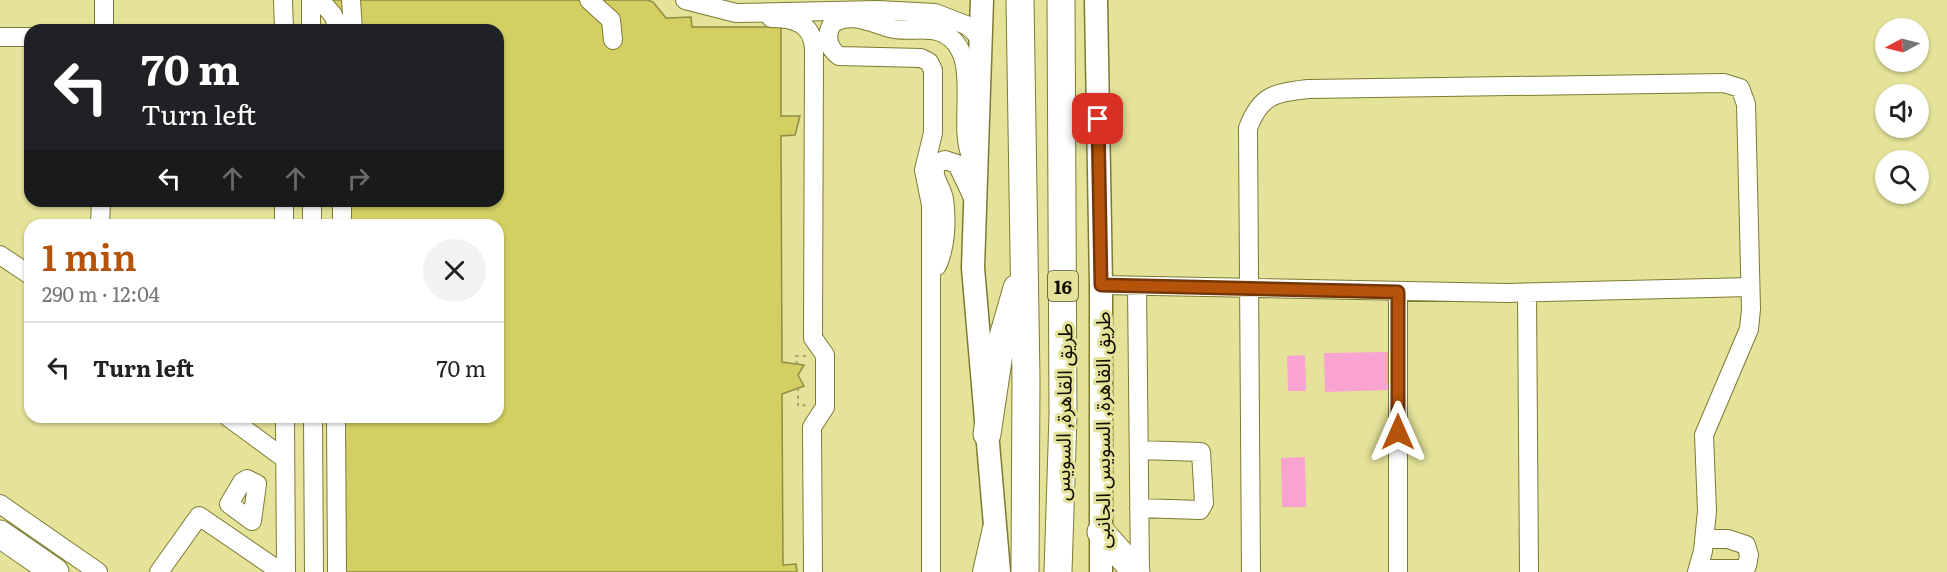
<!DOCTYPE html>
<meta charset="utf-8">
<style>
:root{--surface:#fff;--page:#f2f2f2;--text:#222;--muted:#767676;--line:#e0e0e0;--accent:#b45309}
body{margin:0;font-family:Literata,"Noto Sans Arabic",serif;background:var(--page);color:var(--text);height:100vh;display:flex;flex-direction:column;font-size:22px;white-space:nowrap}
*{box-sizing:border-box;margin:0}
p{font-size:20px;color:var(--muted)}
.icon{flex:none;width:33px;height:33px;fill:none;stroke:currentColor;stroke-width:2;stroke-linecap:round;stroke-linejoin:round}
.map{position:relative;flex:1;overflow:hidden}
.sheet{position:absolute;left:24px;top:219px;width:480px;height:204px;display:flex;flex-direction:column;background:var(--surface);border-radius:18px;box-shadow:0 2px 4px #0004}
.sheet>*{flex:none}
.top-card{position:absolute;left:24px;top:24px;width:480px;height:183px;border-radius:18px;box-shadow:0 2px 4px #0004;background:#202124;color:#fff;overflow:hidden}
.needle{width:39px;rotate:263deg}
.buttons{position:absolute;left:1875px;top:18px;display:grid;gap:12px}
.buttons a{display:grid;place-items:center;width:54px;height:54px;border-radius:50%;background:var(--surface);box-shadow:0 2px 4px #0004;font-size:30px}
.pin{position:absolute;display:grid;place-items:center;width:51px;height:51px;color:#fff;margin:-26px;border-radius:12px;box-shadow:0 3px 9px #0006}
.me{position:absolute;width:66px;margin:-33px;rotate:0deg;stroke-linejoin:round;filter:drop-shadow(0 0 4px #0008)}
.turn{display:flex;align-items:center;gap:21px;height:126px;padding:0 18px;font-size:27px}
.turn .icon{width:78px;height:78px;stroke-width:2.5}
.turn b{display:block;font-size:42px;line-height:51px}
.lanes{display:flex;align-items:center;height:57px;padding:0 18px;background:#0003;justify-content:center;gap:30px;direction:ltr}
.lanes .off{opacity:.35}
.round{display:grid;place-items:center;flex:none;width:63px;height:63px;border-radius:32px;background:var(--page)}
.headline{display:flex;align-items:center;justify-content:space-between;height:102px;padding:0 18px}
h1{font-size:36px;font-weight:600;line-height:45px;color:var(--accent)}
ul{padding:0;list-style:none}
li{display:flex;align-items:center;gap:18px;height:90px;padding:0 18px;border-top:2px solid var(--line)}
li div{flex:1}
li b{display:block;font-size:22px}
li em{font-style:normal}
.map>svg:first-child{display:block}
</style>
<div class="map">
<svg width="1947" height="572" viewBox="0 0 1947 572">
<rect width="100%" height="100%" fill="#e4e399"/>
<!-- green -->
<path fill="#f9a4d0" d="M1388 352 1389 390 1325 392 1324 353Z
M1305 355 1306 391H1288L1287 356Z
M1305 457 1306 507H1282L1281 458Z"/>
<!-- building -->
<path fill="#d3cf63" stroke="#8f8d45" stroke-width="1.5" d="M333 0H647L653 2 666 18 691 17 692 27H781V116H800L795 135 781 136 782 362 804 365 798 375 804 386 782 394 783 565 796 564 797 572H332V417H498V225H335V201H498V30H343Z"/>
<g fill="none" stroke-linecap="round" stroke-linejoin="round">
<!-- minor casing -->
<g stroke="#7d7b33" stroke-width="20">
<path id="minor" d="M104 0V30
M283 0 284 30
M311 0V30
M320 0 333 15 339 30
M351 0 353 30
M589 0 611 20 613 40
M685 0 736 13 877 10 935 13 966 25 982 39
M771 18C794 18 812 23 814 48L813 338 825 355V407L812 427 813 572
M0 37H30
M284 201V225
M312 201V225
M100 225 101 201
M342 225V201
M0 255 30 275
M937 266C946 247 947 220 944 199 942 187 930 176 937 163L945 160 957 164 974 200
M1101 285 1507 293 1750 287
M1137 286 1140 572
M1527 293 1529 572
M228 417 285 459
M285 417 286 572
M313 417 314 572
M336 417 337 572
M1139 450 1201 452 1204 503 1200 510 1139 508
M247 479 257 484 252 521 229 504 242 482Z
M0 504 98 572
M1698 569H1742L1747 566 1749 555 1746 545 1728 539H1705
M159 572 199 516 281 572
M931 572V205L924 170 933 133V70L929 62 921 58 839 56C828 48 825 36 832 24 850 11 871 23 890 28 906 33 924 26 940 32 985 49 956 121 971 156
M982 572 992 528
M1251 572 1248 128C1261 94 1275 93 1308 89L1724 83 1740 88 1746 104 1751 309 1749 329 1704 435 1707 511 1703 551 1697 572
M1398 572V292"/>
</g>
<!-- major casing -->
<g stroke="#7d7b33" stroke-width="25">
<path id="major" d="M982 0 973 268 999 572
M1096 0 1101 285V572"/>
</g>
<!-- highway casing -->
<g stroke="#7d7b33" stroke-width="29">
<path id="highway" d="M1020 0 1026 379 1025 572
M987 434 1000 347 1017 288
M1101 532 1136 572
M0 534 55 572
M1058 572 1063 416 1061 0"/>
</g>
<!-- path -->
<path stroke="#a3a16a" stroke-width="2" stroke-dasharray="3 4.5" stroke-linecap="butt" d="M797 364 796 356H807
M798 388V406L807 405"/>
<!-- minor -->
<use href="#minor" stroke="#fff" stroke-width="18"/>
<!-- major -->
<use href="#major" stroke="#fff" stroke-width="22"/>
<!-- highway -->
<use href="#highway" stroke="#fff" stroke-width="27"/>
</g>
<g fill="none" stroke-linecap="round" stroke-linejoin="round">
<!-- route casing -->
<g stroke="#753606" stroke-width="15">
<path id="route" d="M1098 119 1101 285 1398 292V432"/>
</g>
<!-- route -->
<use href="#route" stroke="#b45309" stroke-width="10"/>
</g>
<g text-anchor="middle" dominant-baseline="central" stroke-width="6" stroke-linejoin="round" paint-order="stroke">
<!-- shield labels -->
<rect fill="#e4e399" stroke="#4f4d2e" stroke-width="1.5" x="1048" y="271" width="30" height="30" rx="4.5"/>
<g font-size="18" font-weight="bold" fill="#0f0d00">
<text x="1063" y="286">16</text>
</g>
<!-- street labels -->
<g font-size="20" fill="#0f0d00" stroke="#e4e399">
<text transform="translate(1062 412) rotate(-89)">طريق القاهرة, السويس</text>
<text transform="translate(1101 430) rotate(-90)">طريق القاهرة, السويس الجانبى</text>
</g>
</g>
</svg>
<div class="buttons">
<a><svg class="needle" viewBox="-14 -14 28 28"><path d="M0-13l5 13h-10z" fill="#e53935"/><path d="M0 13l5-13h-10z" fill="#767676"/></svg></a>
<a><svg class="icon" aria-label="sound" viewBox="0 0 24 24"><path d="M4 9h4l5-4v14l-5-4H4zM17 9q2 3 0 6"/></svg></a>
<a><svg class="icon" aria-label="search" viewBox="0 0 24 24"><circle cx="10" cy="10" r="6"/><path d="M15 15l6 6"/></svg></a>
</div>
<div class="pin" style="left:1098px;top:119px;background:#d93025"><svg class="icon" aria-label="arrive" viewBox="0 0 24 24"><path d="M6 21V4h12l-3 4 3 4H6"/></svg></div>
<svg class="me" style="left:1398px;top:432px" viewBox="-20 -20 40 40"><path d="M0-17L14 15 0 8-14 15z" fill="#b45309" stroke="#fff" stroke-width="4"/></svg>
<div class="top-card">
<div class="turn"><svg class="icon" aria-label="left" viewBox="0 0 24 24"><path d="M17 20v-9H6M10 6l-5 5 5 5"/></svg><div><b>70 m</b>Turn left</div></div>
<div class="lanes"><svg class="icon" aria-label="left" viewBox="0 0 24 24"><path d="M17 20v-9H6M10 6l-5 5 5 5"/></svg><svg class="icon off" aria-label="ahead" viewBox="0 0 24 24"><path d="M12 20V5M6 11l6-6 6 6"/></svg><svg class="icon off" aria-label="ahead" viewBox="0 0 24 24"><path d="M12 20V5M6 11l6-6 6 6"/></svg><svg class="icon off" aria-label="right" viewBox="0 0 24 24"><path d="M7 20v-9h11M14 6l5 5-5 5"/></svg></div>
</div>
<section class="sheet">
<div class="headline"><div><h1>1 min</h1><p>290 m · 12:04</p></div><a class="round"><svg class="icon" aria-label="close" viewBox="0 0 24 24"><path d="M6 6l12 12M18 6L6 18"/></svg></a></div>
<ul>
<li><svg class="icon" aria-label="left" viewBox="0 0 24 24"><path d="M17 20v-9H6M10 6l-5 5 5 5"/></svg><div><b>Turn left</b></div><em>70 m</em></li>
</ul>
</section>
</div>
